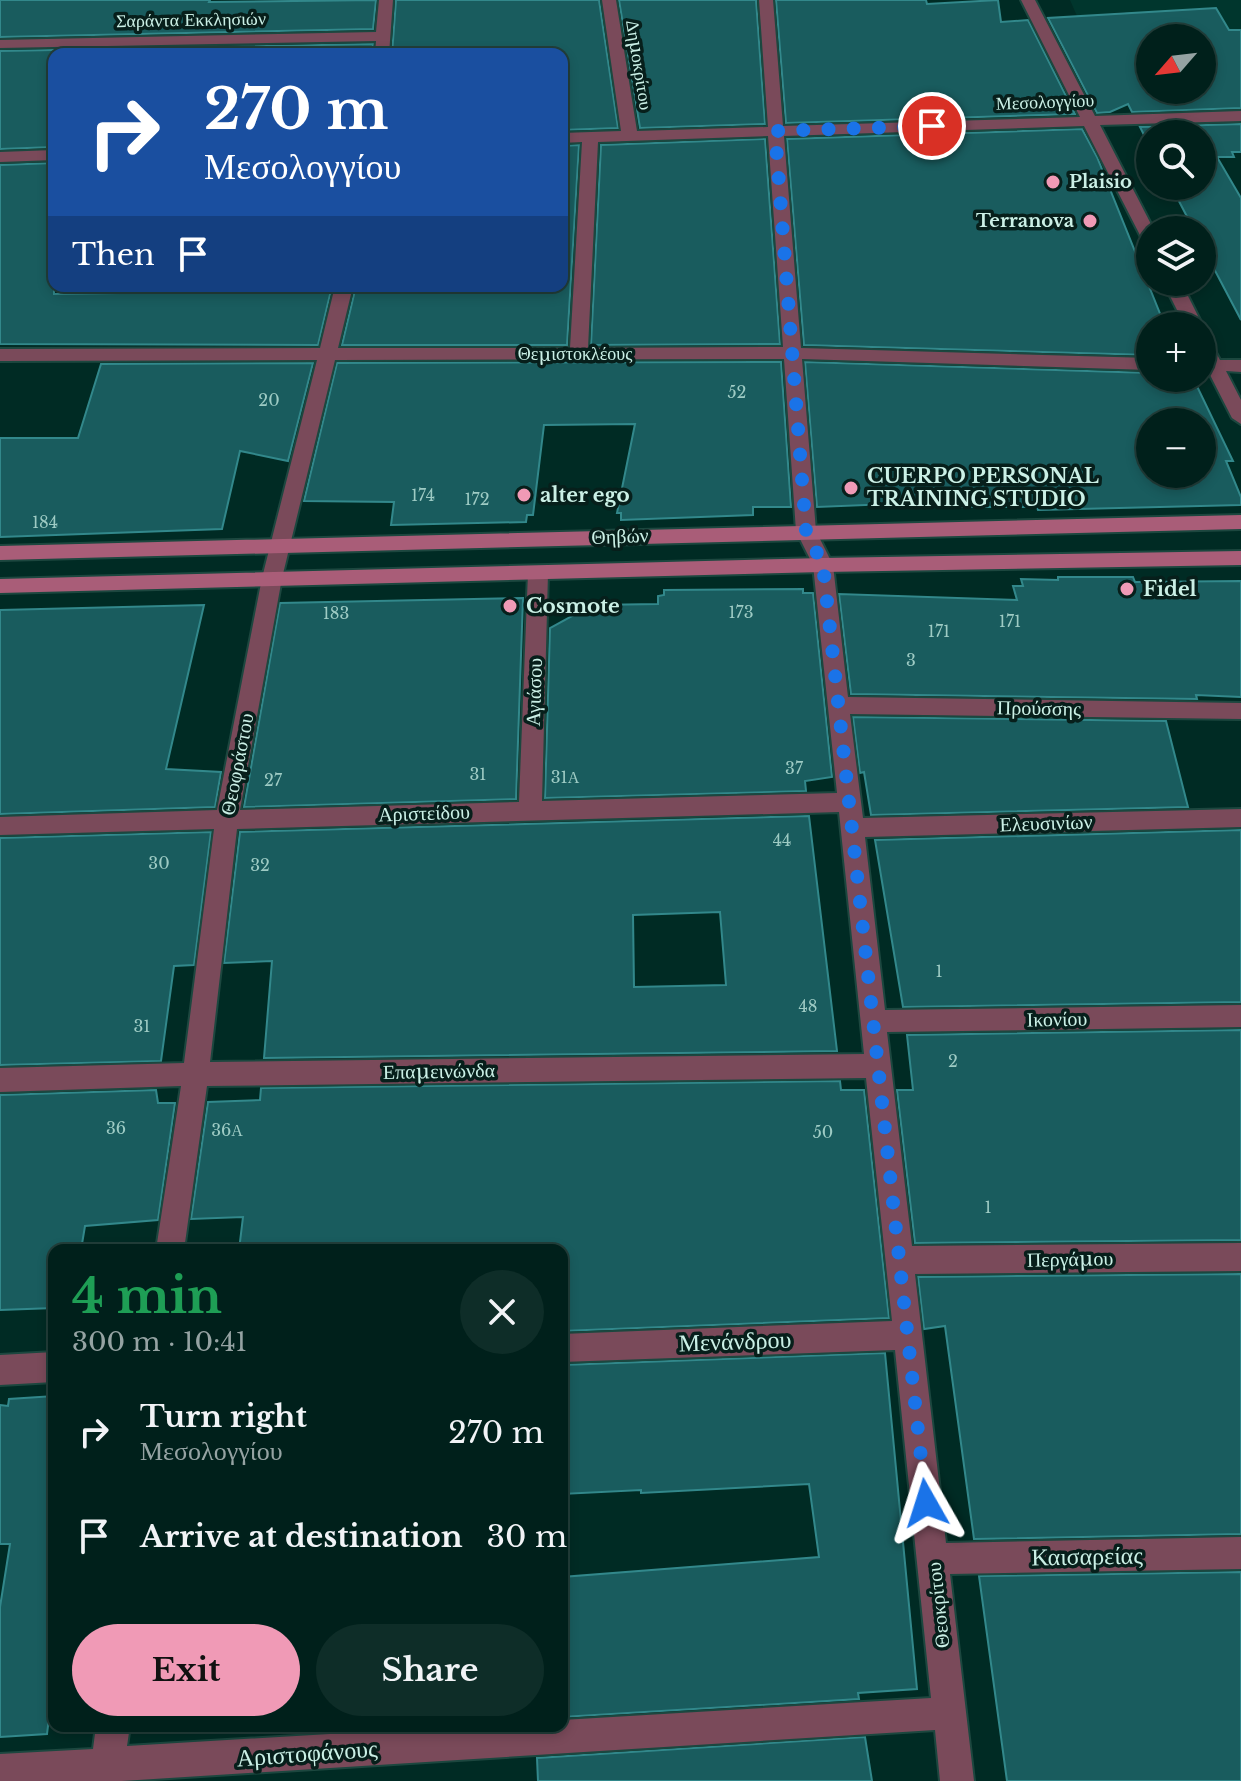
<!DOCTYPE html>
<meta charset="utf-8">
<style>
:root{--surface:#00201b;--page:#0e2d28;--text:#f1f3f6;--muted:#95a3a3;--line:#223e3a;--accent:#f09ab6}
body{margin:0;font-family:"Libre Baskerville",serif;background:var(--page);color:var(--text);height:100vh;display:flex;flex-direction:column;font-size:30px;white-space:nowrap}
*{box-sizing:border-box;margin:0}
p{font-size:26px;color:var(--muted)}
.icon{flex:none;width:44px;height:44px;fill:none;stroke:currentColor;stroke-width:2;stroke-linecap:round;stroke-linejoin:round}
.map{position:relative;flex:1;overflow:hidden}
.details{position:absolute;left:48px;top:1244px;width:520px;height:488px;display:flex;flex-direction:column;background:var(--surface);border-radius:16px;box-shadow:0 4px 12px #0003,0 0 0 2px var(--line)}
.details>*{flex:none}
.guide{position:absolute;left:48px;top:48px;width:520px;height:244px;border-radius:16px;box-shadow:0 4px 12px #0003,0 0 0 2px var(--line);background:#1a4fa0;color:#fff;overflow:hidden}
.needle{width:52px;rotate:242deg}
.tools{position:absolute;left:1136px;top:24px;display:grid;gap:16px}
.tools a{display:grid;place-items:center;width:80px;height:80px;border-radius:50%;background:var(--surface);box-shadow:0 4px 12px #0003,0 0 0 2px var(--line);font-size:40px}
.pin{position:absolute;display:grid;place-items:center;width:68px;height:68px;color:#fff;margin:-34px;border:4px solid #fff;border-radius:50%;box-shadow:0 2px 8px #0007}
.me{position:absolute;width:88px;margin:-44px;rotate:354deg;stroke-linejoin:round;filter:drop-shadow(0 0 6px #0008)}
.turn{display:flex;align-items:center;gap:28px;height:168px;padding:0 24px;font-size:36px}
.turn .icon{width:104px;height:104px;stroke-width:2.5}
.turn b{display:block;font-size:56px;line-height:68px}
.then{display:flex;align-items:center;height:76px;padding:0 24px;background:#0003;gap:16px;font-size:30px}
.round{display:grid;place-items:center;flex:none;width:84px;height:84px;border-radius:42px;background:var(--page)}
.headline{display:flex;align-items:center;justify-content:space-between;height:136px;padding:0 24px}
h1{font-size:48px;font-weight:800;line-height:60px;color:#1e9e55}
.cta{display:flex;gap:16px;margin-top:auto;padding:16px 24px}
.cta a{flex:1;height:92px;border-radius:48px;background:var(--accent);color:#111;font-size:32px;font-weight:800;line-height:92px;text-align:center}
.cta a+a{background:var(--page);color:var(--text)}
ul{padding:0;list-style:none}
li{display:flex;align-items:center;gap:24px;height:104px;padding:0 24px}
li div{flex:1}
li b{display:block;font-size:30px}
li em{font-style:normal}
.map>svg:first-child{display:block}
</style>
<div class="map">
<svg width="1241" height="1781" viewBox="0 0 1241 1781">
<rect width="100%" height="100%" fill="#002b24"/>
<!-- built -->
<path fill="#00362d" d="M1070 0H1241V101L1201 33 1148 35 1125 12 1077 16Z"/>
<!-- building -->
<path fill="#195c5e" stroke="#32888b" stroke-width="2" fill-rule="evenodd" d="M0 0H210L209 2 376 0 373 29 0 37Z
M396 0H599L618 128 562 130V54H392Z
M619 0H756L765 124 640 128Z
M776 0H926L927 4 998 0 1001 22 1028 20 1075 114 786 123Z
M1216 8 1229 30H1241V108L1132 112 1128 104 1110 112 1097 113 1048 18ZM1150 38H1202V90H1150Z
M373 44 372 54H54V147L0 149V51Z
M1241 124V152H1232L1234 157H1217L1241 198V320L1202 246V230H1194L1171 186H1202V134H1150V147L1140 127Z
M1082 129 1097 157 1165 326H1150V355L804 345 787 139Z
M765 139 780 344 591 345 601 145Z
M579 145 567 345H342L356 286H562V146Z
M54 163V294L255 291 257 286H332L318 345 0 344V165Z
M781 362 791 507H753V515L621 520V513H617L635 424 544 425 533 515H527L526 522 391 525 394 502 304 501 337 363Z
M805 362 1150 373V378L1194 380 1233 461H1226L1241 497V505L1038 510 1037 507H940L939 502 817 507ZM1150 422H1202V474H1150Z
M313 363 288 461 240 451 222 529 0 537V438H78L101 364Z
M1058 577H1133L1135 582 1241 581V697L1196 695 1197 699 851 694 839 594 1017 600 1013 586H1023L1021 579 1058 580Z
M803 589V593H813L832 777 805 781 806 791 545 798 550 628 592 605 658 604V596L664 595V590Z
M523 598 516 799 244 807 280 603Z
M204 605 166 769 221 772 215 807 0 814V610Z
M853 717 1166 721 1188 807 871 815 864 772 860 773Z
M809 816 837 1051 264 1058 272 961 224 963 240 832ZM720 912 726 985 634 987 633 915Z
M1241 830V1002L903 1007 875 840Z
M211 832 194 965 174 966 161 1061 0 1065V838Z
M1241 1030V1240L915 1243 897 1090H913L907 1035Z
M840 1081 841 1090H864L889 1318 562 1331V1250H239L243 1217 191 1219 208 1102 260 1100 261 1088Z
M156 1090 158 1103H175L158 1220 85 1226 81 1250H54V1308L0 1310V1095Z
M1241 1274V1534L974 1539 945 1326 924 1329 918 1277Z
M885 1353 917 1689 858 1693 859 1699 562 1717V1577L819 1557 809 1484 641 1493V1490L562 1494V1365Z
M54 1396V1718H49L47 1734 0 1737V1607L10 1544H0V1405L8 1406 9 1399Z
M1241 1572V1781H1007L979 1576Z
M865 1737 872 1781H538L537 1758Z"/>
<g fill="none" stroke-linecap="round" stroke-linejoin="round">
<!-- street casing -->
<g stroke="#1c473f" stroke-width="4">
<path id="street" d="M379 0H393L389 54H375L376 41 0 48V40L376 32Z
M602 0H616L637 131 768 127 759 0H773L783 126 1080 117 1021 0H1035L1095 116 1241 111V121L1100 125 1154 230H1150V244L1142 239 1084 126 784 136 801 348 1150 358V370L802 359 816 531 833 565 848 697 1241 703V719L850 714 863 818 1241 809V827L865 837 885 1010 1241 1005V1027L887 1032 912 1246 1241 1243V1271L915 1274 946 1543 1241 1537V1569L950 1574 974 1781H940L935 1730 122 1781H0V1754L93 1749 96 1726H130L127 1746 464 1726H562V1720L931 1698 895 1350 562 1362V1334L892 1321 866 1078 207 1086 184 1250H156L181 1086 0 1092V1068L184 1063 214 829 0 835V817L217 810 262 578 317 360 0 361V349L320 348 335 286H353L338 348H570L582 142 562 143V133L621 131ZM768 136 783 347 588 348 598 142ZM784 359 796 531 813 565 837 793 542 801 548 573 545 568H531L528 573 519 802 240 810 282 578 335 360ZM839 812 864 1054 210 1062 237 829Z
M54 150V160L0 162V152Z
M1163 282H1181L1203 326 1202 327 1185 326Z
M1202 336 1208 338 1220 360H1241V372L1226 371 1241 400V424L1232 418 1208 371H1202Z
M54 1352V1382L0 1385V1355Z"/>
</g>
<!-- secondary casing -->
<g stroke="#1c473f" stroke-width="4">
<path id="secondary" d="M1241 515V529L0 560V546Z
M1241 551V565L823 572 0 593V579L823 558Z"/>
</g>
<!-- street -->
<use href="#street" fill="#7a4a5a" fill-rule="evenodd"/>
<!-- secondary -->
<use href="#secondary" fill="#a95d78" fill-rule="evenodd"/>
</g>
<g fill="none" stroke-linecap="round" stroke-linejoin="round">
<!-- route -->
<path stroke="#1a73e8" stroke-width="14" stroke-dasharray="0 25.2" d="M926 1503 823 565 806 531 775 131 932 126"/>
</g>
<!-- markers -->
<g fill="#f09ab6" stroke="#071f1b" stroke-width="3">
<circle cx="1053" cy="182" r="8"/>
<circle cx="1090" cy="221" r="8"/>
<circle cx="851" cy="488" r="8"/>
<circle cx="524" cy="495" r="8"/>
<circle cx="1127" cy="589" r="8"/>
<circle cx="510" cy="606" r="8"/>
</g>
<g text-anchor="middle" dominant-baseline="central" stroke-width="7" stroke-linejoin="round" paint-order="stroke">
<!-- number labels -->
<g font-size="16" fill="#9ecbc4">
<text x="737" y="392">52</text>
<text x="269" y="400">20</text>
<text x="423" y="495">174</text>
<text x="477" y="499">172</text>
<text x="45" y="522">184</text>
<text x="741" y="612">173</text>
<text x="336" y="613">183</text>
<text x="1010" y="621">171</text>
<text x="939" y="631">171</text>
<text x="911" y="660">3</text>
<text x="794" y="768">37</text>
<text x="478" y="774">31</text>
<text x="565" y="777">31Α</text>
<text x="273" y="780">27</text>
<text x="782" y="840">44</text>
<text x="159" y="863">30</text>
<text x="260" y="865">32</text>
<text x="939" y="971">1</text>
<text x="808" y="1006">48</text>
<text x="142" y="1026">31</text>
<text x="953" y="1061">2</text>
<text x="116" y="1128">36</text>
<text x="227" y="1130">36Α</text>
<text x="823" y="1132">50</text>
<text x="988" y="1207">1</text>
</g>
<!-- far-street labels -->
<g font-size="18" fill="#cbf0e6" stroke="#071f1b">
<text transform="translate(191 20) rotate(-1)">Σαράντα Εκκλησιών</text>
<text transform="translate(639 65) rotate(81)">Δημοκρίτου</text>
<text transform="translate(1045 102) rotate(-2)">Μεσολογγίου</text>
<text x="575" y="354">Θεμιστοκλέους</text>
</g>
<!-- far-poi labels -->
<g font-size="18" font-weight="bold" fill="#cbf0e6" stroke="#071f1b" text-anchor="start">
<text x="1069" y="182">Plaisio</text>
<text x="1074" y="221" text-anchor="end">Terranova</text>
</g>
<!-- poi labels -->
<g font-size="20" font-weight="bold" fill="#cbf0e6" stroke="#071f1b" text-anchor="start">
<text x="867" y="476">CUERPO PERSONAL<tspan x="867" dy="23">TRAINING STUDIO</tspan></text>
<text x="540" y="495">alter ego</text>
<text x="1143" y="589">Fidel</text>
<text x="526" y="606">Cosmote</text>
</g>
<!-- street labels -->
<g font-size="20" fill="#cbf0e6" stroke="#071f1b">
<text transform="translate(620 536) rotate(-2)">Θηβών</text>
<text transform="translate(534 692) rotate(-88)">Αγιάσου</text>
<text transform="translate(1039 708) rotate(1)">Προύσσης</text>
<text transform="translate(237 764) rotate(-79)">Θεοφράστου</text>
<text transform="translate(424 813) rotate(-2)">Αριστείδου</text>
<text transform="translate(1046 823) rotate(-2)">Ελευσινίων</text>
<text transform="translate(1057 1019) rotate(-1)">Ικονίου</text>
<text transform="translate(439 1071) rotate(-1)">Επαμεινώνδα</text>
<text transform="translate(1070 1259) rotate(-1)">Περγάμου</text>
<text transform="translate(938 1605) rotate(-96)">Θεοκρίτου</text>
</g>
<!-- near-street labels -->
<g font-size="24" fill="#cbf0e6" stroke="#071f1b">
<text transform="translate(735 1341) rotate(-2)">Μενάνδρου</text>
<text transform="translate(1087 1556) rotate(-1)">Καισαρείας</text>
<text transform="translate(307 1753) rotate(-4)">Αριστοφάνους</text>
</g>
</g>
</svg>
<div class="tools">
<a><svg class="needle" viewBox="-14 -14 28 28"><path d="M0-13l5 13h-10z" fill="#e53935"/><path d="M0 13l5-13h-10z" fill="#95a3a3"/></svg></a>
<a><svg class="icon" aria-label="search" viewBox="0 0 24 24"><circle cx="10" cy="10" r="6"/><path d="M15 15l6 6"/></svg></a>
<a><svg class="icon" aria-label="layers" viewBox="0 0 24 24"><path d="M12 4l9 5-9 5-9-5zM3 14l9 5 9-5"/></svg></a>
<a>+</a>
<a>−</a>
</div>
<div class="pin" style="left:932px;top:126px;background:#d93025"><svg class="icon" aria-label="arrive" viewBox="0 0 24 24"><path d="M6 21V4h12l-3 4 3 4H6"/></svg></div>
<svg class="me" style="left:926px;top:1503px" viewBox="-20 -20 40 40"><path d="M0-17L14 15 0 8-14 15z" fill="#1a73e8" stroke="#fff" stroke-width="4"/></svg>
<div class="guide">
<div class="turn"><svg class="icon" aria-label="right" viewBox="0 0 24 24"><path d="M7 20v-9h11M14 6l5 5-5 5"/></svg><div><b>270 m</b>Μεσολογγίου</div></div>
<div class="then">Then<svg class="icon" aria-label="arrive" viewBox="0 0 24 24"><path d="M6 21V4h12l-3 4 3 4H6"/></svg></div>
</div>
<section class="details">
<div class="headline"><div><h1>4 min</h1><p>300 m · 10:41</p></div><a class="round"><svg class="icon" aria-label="close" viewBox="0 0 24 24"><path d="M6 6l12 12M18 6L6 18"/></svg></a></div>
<ul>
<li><svg class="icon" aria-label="right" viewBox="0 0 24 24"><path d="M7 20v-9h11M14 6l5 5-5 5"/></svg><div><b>Turn right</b><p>Μεσολογγίου</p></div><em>270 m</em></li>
<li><svg class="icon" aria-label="arrive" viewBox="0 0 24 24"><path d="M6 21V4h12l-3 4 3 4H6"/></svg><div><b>Arrive at destination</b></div><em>30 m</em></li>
</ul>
<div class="cta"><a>Exit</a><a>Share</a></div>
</section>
</div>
